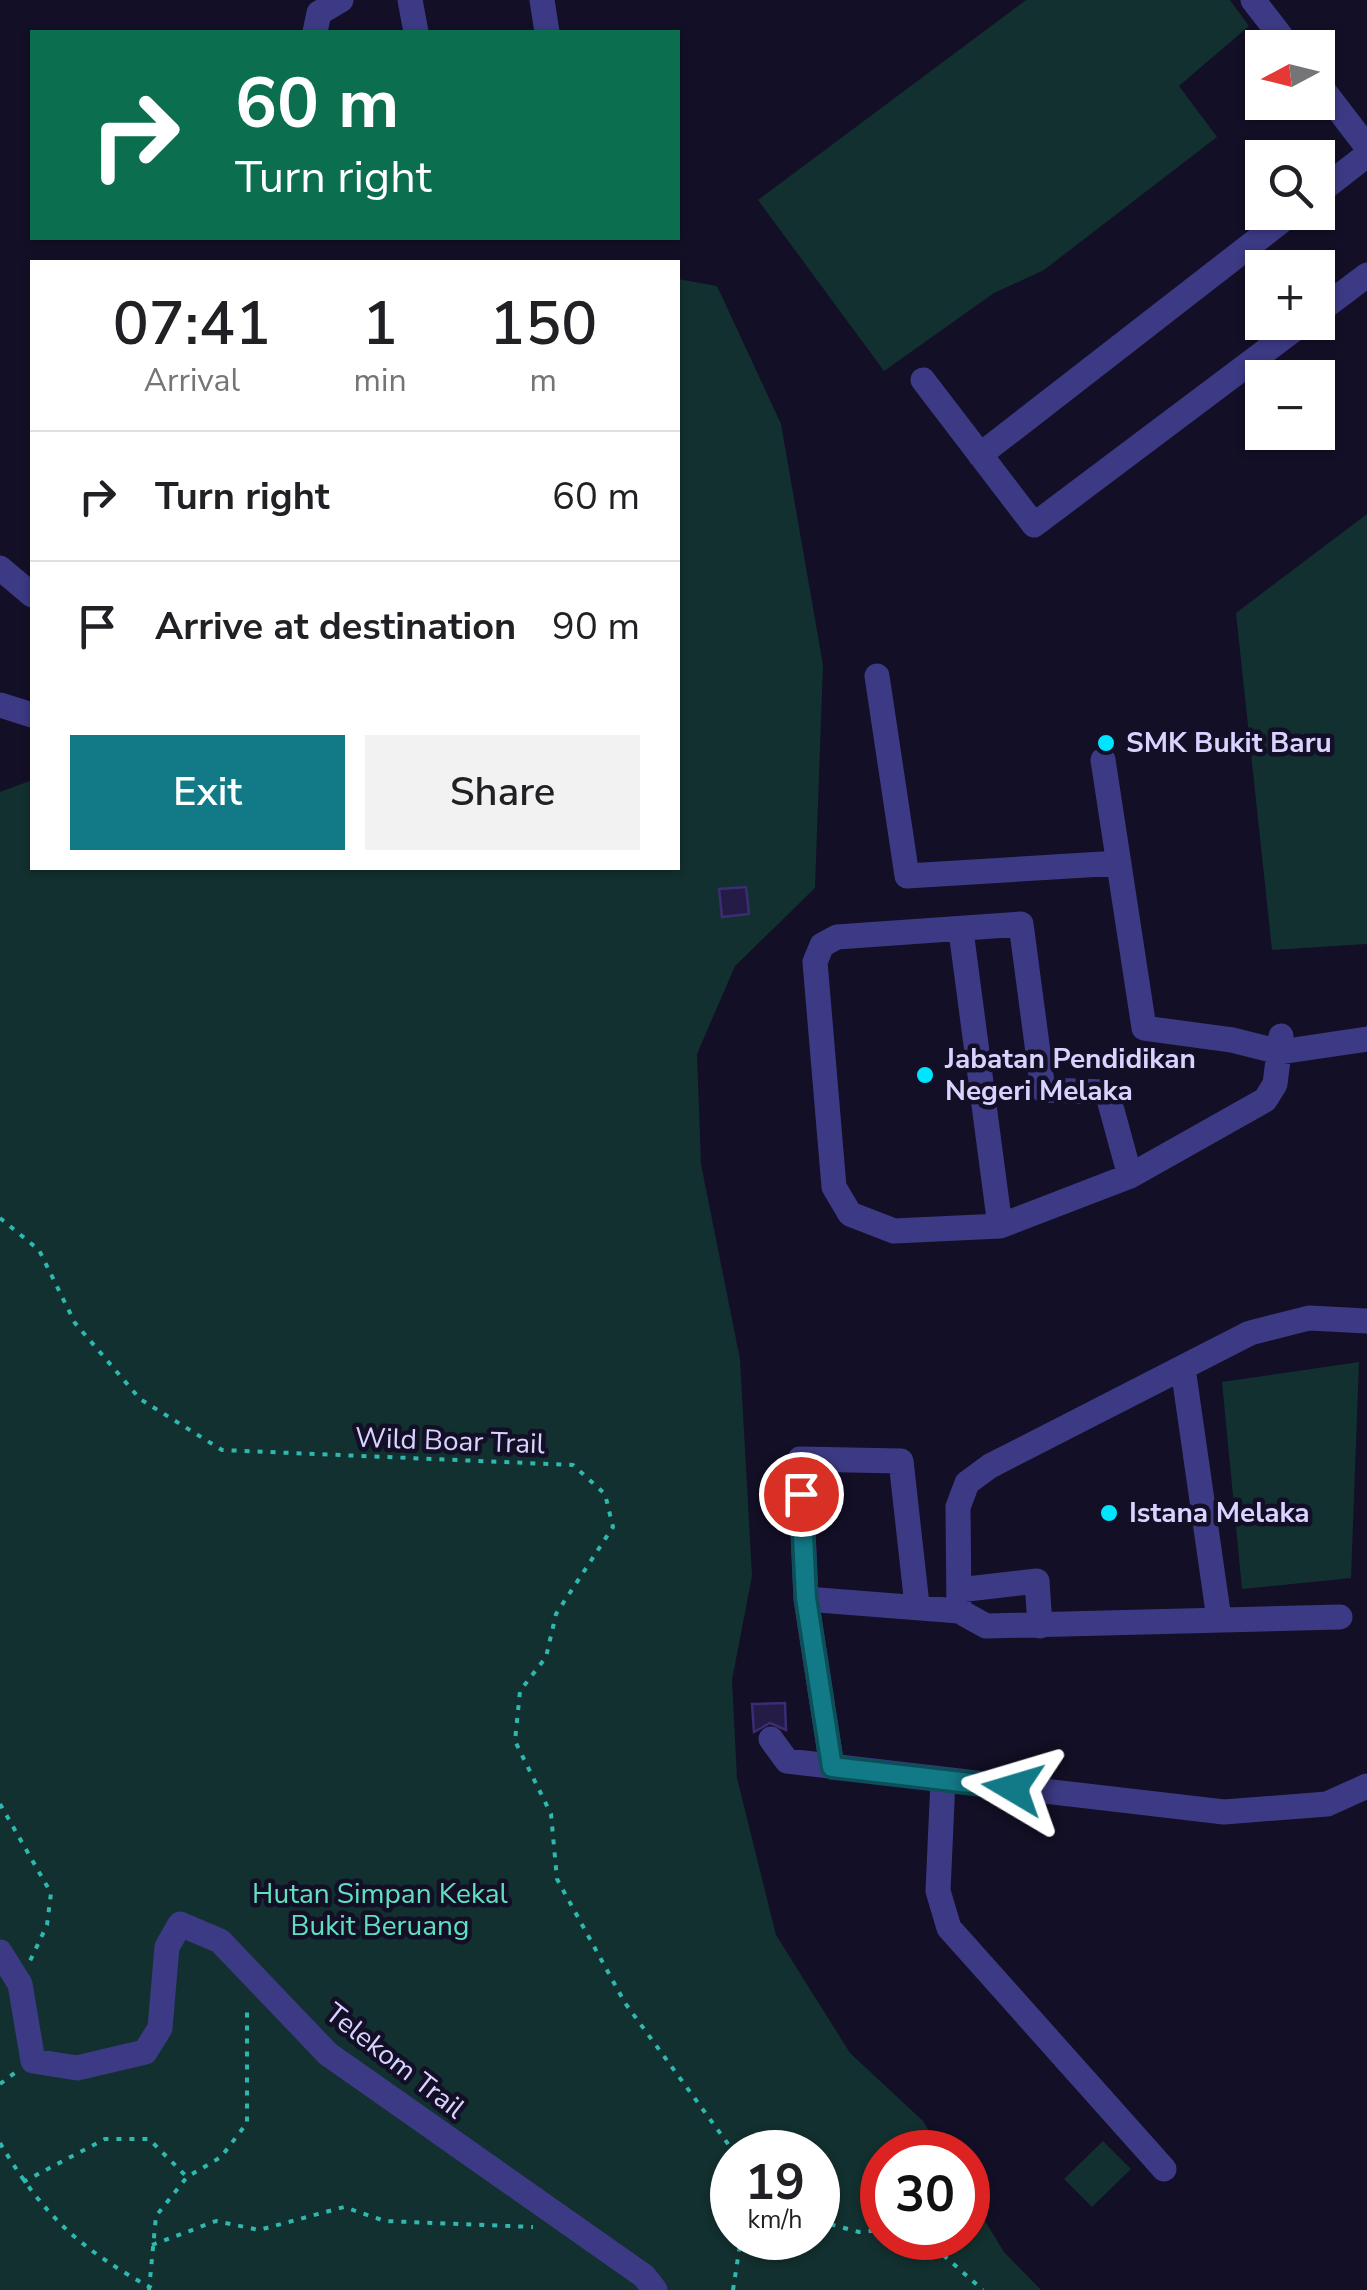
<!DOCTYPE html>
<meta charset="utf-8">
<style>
:root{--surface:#fff;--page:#f2f2f2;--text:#202124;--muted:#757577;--line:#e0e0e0;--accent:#127987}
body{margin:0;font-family:"Nunito Sans",sans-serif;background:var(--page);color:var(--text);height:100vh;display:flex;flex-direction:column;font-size:38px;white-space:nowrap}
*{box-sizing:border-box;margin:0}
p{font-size:32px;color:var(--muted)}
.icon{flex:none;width:55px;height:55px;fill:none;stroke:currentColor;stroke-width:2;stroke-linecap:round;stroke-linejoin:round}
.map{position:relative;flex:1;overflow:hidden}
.sheet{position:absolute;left:30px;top:260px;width:650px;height:610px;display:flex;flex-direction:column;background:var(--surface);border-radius:0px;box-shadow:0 2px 8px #0004}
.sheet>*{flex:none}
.top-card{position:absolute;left:30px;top:30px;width:650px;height:210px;border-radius:0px;box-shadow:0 2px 8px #0004;background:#0b6e4f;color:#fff;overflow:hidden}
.needle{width:65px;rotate:263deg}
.controls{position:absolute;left:1245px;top:30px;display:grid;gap:20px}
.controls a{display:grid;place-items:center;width:90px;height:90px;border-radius:0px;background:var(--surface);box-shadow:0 2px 8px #0004;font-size:50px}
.speed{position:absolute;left:710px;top:2130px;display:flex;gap:20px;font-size:50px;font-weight:700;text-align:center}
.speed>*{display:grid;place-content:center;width:130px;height:130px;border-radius:50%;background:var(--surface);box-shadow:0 2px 8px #0004;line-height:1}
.speed small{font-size:25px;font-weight:400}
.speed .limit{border:15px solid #d22;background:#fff;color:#111}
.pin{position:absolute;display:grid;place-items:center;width:85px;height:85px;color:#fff;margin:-42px;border:5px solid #fff;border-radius:50%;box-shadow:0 2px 10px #0007}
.me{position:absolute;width:110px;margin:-55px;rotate:277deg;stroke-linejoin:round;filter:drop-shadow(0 0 8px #0008)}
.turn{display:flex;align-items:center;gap:35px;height:210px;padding:0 40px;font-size:45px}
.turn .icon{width:130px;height:130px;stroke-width:2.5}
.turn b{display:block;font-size:70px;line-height:85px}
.eta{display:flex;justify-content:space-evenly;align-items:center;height:170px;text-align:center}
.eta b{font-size:60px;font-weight:600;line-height:70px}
.cta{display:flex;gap:20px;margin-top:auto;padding:20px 40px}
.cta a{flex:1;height:115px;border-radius:0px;background:var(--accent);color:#fff;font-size:40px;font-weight:600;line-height:115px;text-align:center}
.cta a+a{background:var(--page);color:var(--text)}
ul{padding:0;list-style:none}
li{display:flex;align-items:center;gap:30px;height:130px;padding:0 40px;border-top:2px solid var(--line)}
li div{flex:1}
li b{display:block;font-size:38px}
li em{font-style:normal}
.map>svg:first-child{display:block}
</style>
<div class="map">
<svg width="1367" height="2290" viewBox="0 0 1367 2290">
<rect width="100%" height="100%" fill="#130f26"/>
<!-- green -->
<path fill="#12302f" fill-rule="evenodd" d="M1026 0H1230L1249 26 1179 86 1217 137 1044 270 994 293 884 371 758 200Z
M678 279 717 286 781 424 823 665 815 888 735 966 697 1054 701 1164 740 1359 752 1576 732 1680 737 1778 776 1935 850 2053 923 2121 942 2152H882V2238H968V2193L1004 2252 1041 2290H0V792L32 780V868H678ZM732 2152H818V2238H732Z
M1367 514V944L1272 950 1236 613Z
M1359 1362 1351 1578 1242 1589 1222 1382Z
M1103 2141 1131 2169 1092 2207 1064 2179Z"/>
<!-- building -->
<path fill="#241b47" stroke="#3b2d73" stroke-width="2.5" d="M746 887 749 914 722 917 719 889Z
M785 1703 786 1730 770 1723 754 1732 752 1704Z"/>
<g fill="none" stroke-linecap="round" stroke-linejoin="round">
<!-- path -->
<path stroke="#2fb8b0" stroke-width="4" stroke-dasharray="5 8" stroke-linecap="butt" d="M0 1218 39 1250 75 1323 140 1399 222 1450 573 1465 605 1494 613 1527 556 1614 546 1657 520 1691 515 1741 551 1814 557 1879 625 2003 734 2152
M0 1804 51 1893 47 1925 30 1961
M0 2084 16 2072
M0 2143C44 2217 80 2249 155 2290
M23 2182 105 2139H149L187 2177
M818 2221 859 2232 882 2230
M924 2238 983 2290
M152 2245 216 2221 259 2230 344 2207 385 2221 533 2227
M149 2290 156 2216 187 2177 221 2157 247 2123V2005
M733 2290 741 2238"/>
<!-- minor -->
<path stroke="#3d3a85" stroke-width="25" d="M410 0 416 32
M542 0 547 32
M1253 0 1290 48
M315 32 319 13 341 0
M1318 83 1367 147
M1318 193 1367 155
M1318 312 1367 275
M923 380 1034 525 1304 322
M980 455 1293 212
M0 568 32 595
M877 676 907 876 1119 863
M0 705 32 715
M1103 760 1144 1028 1232 1040 1280 1052 1367 1039
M961 931 1000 1226
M1130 1176 1107 1092 1043 1090 1021 924 837 937 822 945 815 962 834 1187 850 1214 894 1231 1000 1226 1130 1176 1265 1100 1275 1084 1281 1036
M1183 1368 1219 1619
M959 1590 1037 1581 1040 1626
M806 1599 959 1611 986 1626 1340 1617
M959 1611 958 1507 967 1483 990 1466 1250 1333 1309 1318 1367 1321
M771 1739 787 1761 1224 1812 1327 1804 1367 1786
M832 1767 806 1599 800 1459 901 1461 917 1605
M943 1780 938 1891 949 1928 1164 2169
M0 1952 20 1984 33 2061 77 2068 145 2052 160 2028 167 1947 180 1924 220 1941 328 2054 644 2276 655 2290"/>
</g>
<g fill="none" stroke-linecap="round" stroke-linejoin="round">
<!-- route casing -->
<g stroke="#0c4f58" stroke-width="25">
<path id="route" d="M801 1494 806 1598 832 1767 1013 1788"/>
</g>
<!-- route -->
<use href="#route" stroke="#127987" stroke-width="18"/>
</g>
<!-- markers -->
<g fill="#00e5ff" stroke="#130f26" stroke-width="4">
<circle cx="1106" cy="743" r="10"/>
<circle cx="925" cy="1075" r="10"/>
<circle cx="1109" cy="1513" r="10"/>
</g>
<g text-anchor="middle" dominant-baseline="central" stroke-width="9" stroke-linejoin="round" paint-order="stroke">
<!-- poi labels -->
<g font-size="28" font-weight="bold" fill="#d9d4ff" stroke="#130f26" text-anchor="start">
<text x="1126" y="743">SMK Bukit Baru</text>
<text x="945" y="1059">Jabatan Pendidikan<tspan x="945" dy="32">Negeri Melaka</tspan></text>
<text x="1129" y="1513">Istana Melaka</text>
</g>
<!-- street labels -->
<g font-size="28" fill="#d9d4ff" stroke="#130f26">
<text transform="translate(450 1441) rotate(2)">Wild Boar Trail</text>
<text transform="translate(395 2061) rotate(38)">Telekom Trail</text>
</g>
<!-- park labels -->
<g font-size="28" fill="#5fe0c0" stroke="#130f26">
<text x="380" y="1894">Hutan Simpan Kekal<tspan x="380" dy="32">Bukit Beruang</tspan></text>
</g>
</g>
</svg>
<div class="controls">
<a><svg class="needle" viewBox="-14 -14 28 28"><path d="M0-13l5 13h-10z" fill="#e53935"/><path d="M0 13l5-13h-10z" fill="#757577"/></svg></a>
<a><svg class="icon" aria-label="search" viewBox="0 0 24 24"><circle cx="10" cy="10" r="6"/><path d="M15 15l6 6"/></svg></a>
<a>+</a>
<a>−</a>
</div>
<div class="speed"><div>19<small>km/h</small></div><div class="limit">30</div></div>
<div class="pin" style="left:801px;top:1494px;background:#d93025"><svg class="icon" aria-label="arrive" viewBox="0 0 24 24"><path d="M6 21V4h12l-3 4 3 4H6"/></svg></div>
<svg class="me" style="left:1013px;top:1788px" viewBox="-20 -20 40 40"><path d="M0-17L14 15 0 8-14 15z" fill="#127987" stroke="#fff" stroke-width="4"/></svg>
<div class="top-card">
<div class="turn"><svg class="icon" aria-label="right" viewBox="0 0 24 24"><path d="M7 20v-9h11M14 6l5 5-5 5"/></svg><div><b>60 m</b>Turn right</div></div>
</div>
<section class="sheet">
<div class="eta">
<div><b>07:41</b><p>Arrival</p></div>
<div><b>1</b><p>min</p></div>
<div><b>150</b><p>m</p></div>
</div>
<ul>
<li><svg class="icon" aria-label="right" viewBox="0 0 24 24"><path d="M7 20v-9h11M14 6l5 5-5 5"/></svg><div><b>Turn right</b></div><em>60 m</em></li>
<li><svg class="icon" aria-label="arrive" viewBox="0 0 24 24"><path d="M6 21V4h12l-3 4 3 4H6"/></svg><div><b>Arrive at destination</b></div><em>90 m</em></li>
</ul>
<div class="cta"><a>Exit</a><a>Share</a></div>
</section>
</div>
